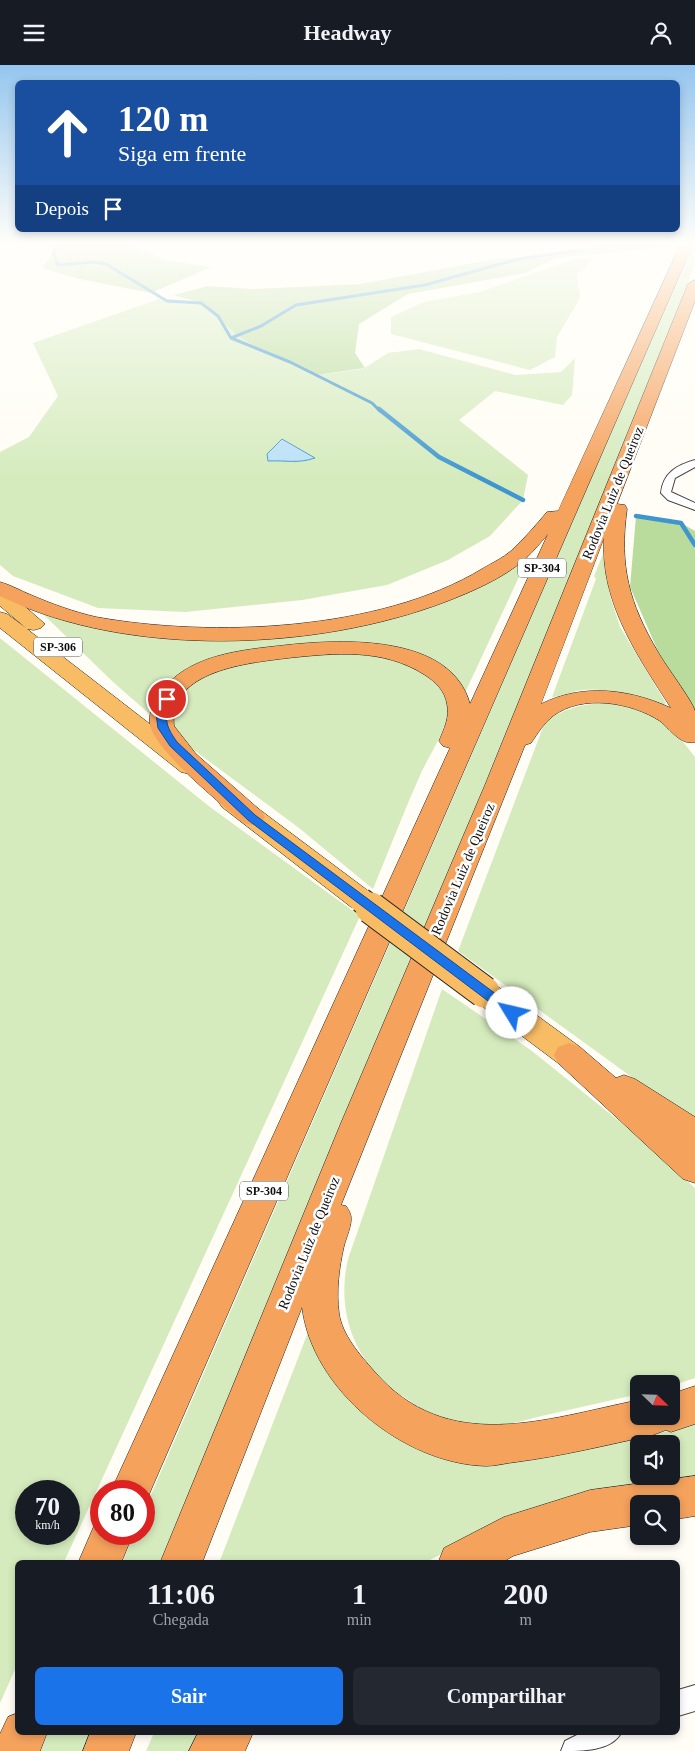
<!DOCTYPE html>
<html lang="pt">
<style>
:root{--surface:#171b24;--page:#242831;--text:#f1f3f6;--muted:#9ea1a6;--accent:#1a73e8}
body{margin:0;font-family:"Times New Roman",serif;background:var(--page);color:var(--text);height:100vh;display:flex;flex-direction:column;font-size:19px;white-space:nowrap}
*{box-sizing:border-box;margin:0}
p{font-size:16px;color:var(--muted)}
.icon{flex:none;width:28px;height:28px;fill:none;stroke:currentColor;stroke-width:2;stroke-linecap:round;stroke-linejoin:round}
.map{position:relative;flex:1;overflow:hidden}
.panel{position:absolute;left:15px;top:1495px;width:665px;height:175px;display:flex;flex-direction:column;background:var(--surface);border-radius:8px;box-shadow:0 2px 8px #0003}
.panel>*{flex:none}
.hud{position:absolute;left:15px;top:15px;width:665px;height:152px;border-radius:8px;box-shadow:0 2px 8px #0003;background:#1a4fa0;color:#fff;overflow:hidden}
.needle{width:32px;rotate:113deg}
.tools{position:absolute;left:630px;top:1310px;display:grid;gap:10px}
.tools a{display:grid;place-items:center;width:50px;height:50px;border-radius:8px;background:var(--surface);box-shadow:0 2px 8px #0003;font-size:25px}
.speed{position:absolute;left:15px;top:1415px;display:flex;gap:10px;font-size:25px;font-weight:700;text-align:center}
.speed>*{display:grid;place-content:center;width:65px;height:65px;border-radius:50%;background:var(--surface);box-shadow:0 2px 8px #0003;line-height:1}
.speed small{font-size:12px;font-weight:400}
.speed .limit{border:8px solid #d22;background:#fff;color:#111}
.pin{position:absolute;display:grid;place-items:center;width:42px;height:42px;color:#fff;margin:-21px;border:2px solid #fff;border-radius:50%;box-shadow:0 1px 5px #0007}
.me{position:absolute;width:55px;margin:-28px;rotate:306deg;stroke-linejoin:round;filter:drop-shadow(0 0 4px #0008)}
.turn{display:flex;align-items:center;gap:18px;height:105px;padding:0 20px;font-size:22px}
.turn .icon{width:65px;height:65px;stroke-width:2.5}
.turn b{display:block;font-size:35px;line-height:42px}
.then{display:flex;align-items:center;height:48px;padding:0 20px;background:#0003;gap:10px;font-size:19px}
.eta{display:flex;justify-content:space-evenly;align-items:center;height:85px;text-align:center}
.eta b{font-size:30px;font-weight:700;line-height:35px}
.button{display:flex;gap:10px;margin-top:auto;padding:10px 20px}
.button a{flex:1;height:58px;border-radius:8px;background:var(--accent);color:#fff;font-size:20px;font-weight:700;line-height:58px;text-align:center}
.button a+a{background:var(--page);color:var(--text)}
header{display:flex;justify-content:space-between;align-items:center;height:65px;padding:0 20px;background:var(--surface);font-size:22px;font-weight:700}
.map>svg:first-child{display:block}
</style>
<header><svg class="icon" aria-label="menu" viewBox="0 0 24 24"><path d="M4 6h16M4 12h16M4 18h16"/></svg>Headway<svg class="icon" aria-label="person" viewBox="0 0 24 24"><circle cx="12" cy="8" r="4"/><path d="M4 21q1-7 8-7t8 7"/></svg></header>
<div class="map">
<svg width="695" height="1686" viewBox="0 0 695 1686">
<rect width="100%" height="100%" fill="#fffdf5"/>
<!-- green -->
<path fill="#d5ebbd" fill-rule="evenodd" d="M693 179H695V198L659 296 165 1497 122 1498 134 1469H144V1446Z
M594 193 577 210 580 233 557 272 555 292 530 305 391 269V252L424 237 480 227 575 194Z
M162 233 201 238 238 271 316 310 363 304 388 288 419 284 516 310 561 307 575 293 572 330 563 340 495 326 459 355 528 410 523 435 490 471 448 495 387 520 302 535 185 547 98 543 13 511 0 500V387L29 372 58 331 33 278Z
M531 486 464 630 401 584 380 579 338 577 223 591 154 653 112 616 42 548 65 555 168 571 381 553Z
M603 489 610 531 620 562 666 638 663 640C637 632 610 622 582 625 572 626 561 632 552 632L596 514 594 511Z
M0 573 210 742 360 851 64 1497 18 1498 17 1600 0 1638ZM26 1426H69V1469H26Z
M323 585C342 587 377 587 394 593 414 600 448 617 448 642 448 663 430 689 421 708 404 746 389 785 373 824L299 763 175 671 170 645 182 623 219 602Z
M606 638C650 643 669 657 695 692V1058L458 886 545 657C565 643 582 639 606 638Z
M442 924 532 986 629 1064 695 1123V1313L671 1321V1319H639V1329C608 1336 577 1343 546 1350 533 1353 518 1358 505 1359 479 1360 454 1357 430 1348 422 1345 414 1339 407 1334 357 1303 335 1251 348 1194Z
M310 1262 320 1287 504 1398 531 1395 673 1365 695 1358V1416L484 1467 426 1497 219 1498ZM639 1379H671V1411H639Z
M48 1668H96L88 1686H40Z
M154 1668H210L194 1686H146Z"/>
<!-- forest -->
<path fill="#b9dc9c" d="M54 179H130L164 195 211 202 151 228 80 214 42 203 58 181Z
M598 179H671L669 181 556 193 525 208 408 229 359 259 355 288 365 303 316 310 268 289 238 271 201 238 174 230 208 221 252 224 360 219 501 193C532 194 569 191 598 179Z
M636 451 681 458 695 466V654L671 616 630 522Z"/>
<!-- water -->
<path fill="#b9e0f7" stroke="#3f96cf" d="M282 374 315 393C297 399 286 395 268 396L267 389Z"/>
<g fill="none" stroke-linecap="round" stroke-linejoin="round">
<!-- stream-far1 -->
<path stroke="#3f96cf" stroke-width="3" d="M54 179 58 181 53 188 58 200 94 197 106 199 167 236 201 238 218 251 231 273 290 297 372 338 380 346
M231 273 261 261 296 240 425 220 518 194 582 185"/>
<!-- stream -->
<path stroke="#3f96cf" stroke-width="4.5" d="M379 344 439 392 523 435
M636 451 681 458 695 480"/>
<!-- minor casing -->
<g stroke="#444" stroke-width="2">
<path id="minor" d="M695 395V402L675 413 671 427 695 438V445L668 435 661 428C663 408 677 400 695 395Z
M695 1620V1646L678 1651V1625Z
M581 1668H621C611 1686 583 1686 561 1686L565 1676Z"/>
</g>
<!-- trunk casing -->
<g stroke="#222" stroke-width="1">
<path id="trunk" d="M0 524 7 526 45 559 41 563 34 565 27 564 199 697 202 702 199 707 190 709 181 707 0 563V547L7 549 26 563 0 541Z
M231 728 240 730 371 828 375 835 371 842 361 844 351 842 222 742 218 736 222 730Z
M484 916 494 919 580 982 584 990 580 998 569 1002 558 998 474 935 469 927 474 919Z"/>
</g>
<!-- motorway casing -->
<g stroke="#222" stroke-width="1">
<path id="motorway" d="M681 179H693L144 1441V1426H111L450 683 443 681 439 676C444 664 450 652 447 639 445 626 436 617 425 610 383 583 336 588 288 593 249 598 168 605 174 661L196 689 261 746 265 752 261 758 252 760 243 758C221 738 156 687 150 660 148 650 153 639 158 631 185 589 242 585 287 580 343 574 451 569 470 639L548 469C541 477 534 486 525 494 504 513 471 527 445 537 316 586 130 593 4 533L0 531V517C11 520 21 526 31 530 52 539 74 547 96 552 212 573 380 566 482 504 492 498 503 493 511 486 524 474 536 460 547 447L558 446Z
M695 215V236L617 439 625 440 627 444C619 501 629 538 658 587 665 600 692 635 695 646 695 655 695 668 695 677 681 681 670 664 660 656 631 637 582 629 553 651 543 659 538 668 531 678L525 680 341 1140 346 1141C348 1144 351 1149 351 1152 352 1160 346 1173 344 1181 339 1203 336 1226 339 1248 342 1270 360 1290 374 1306 447 1391 545 1354 639 1335V1351H671V1329L695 1321V1359L671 1367 666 1365 653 1370C607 1380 562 1391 516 1397 506 1398 496 1401 486 1401 404 1399 312 1325 302 1242L202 1498H160L341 1058 485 720 688 219ZM604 473C600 538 638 591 671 643 629 624 583 618 541 639Z
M569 978 580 982 616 1013 624 1010 635 1014 695 1052V1118L683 1114 558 998 554 990 558 982Z
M695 1411V1451L671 1455V1439H639V1460L590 1467 513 1491 501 1498H438L444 1483 504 1452 590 1425Z
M101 1453V1469H133L121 1498H78L97 1454Z
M18 1648V1668H47L40 1686H0V1669L8 1652Z
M90 1668H136L129 1686H83Z
M198 1668H253L245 1686H189Z"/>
</g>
<!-- minor -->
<use href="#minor" fill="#fff" fill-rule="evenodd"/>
<!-- trunk -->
<use href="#trunk" fill="#f7bc64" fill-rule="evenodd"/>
<!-- motorway -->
<use href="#motorway" fill="#f5a25d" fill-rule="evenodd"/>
<!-- trunk-bridge-far1 casing -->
<g stroke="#222" stroke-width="26" stroke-linecap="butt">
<path id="trunk-bridge-far1" d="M361 835 373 844"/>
</g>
<!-- trunk-bridge casing -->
<g stroke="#222" stroke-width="33" stroke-linecap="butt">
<path id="trunk-bridge" d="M371 843 484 927"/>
</g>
<!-- trunk-bridge-far1 -->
<use href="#trunk-bridge-far1" stroke="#f7bc64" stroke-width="24"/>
<!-- trunk-bridge -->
<use href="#trunk-bridge" stroke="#f7bc64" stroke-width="31"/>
</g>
<!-- sky -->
<linearGradient id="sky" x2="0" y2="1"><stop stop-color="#95c6ee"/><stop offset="0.43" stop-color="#fffefa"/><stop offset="1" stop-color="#fffefa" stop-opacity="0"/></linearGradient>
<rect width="695" height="415" fill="url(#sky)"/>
<!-- route -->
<path fill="#1a73e8" stroke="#114b97" d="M167 631 171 634C164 654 165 660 177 677L255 750 516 944 518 948 516 951H508L248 755 170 681 158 663 156 649 162 634Z"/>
<g text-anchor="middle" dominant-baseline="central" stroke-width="5" stroke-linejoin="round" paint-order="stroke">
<!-- shield labels -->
<g fill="#fff" stroke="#585858" stroke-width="1">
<rect x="518" y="493.5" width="48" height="19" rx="4"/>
<rect x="34" y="572.5" width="48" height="19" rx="4"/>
<rect x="240" y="1116.5" width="48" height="19" rx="4"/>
</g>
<g font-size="12" font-weight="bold" fill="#111">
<text x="542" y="503">SP-304</text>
<text x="58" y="582">SP-306</text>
<text x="264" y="1126">SP-304</text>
</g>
<!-- street labels -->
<g font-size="14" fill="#111" stroke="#fff">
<text transform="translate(613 428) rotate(-68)">Rodovia Luiz de Queiroz</text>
<text transform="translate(463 804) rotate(-67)">Rodovia Luiz de Queiroz</text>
<text transform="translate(309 1178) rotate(-68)">Rodovia Luiz de Queiroz</text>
</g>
</g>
</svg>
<div class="tools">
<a><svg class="needle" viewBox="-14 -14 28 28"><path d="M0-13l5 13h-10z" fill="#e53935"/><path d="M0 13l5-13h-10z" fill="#9ea1a6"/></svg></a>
<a><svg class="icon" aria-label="sound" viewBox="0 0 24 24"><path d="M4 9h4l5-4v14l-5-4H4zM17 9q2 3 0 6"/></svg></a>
<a><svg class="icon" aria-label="search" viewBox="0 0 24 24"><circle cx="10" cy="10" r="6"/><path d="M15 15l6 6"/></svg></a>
</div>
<div class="speed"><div>70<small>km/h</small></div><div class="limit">80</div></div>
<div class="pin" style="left:167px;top:634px;background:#d93025"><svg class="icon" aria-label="arrive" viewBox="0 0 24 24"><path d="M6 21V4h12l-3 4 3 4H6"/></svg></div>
<svg class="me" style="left:512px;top:948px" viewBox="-20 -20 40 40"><circle r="19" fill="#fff"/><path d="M0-13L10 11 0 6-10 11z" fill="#1a73e8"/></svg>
<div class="hud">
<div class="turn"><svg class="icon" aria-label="ahead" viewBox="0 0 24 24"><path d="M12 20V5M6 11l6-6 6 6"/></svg><div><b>120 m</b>Siga em frente</div></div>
<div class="then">Depois<svg class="icon" aria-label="arrive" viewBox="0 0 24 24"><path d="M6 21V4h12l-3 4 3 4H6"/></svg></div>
</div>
<section class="panel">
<div class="eta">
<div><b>11:06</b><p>Chegada</p></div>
<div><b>1</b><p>min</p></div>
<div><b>200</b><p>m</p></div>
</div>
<div class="button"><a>Sair</a><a>Compartilhar</a></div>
</section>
</div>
